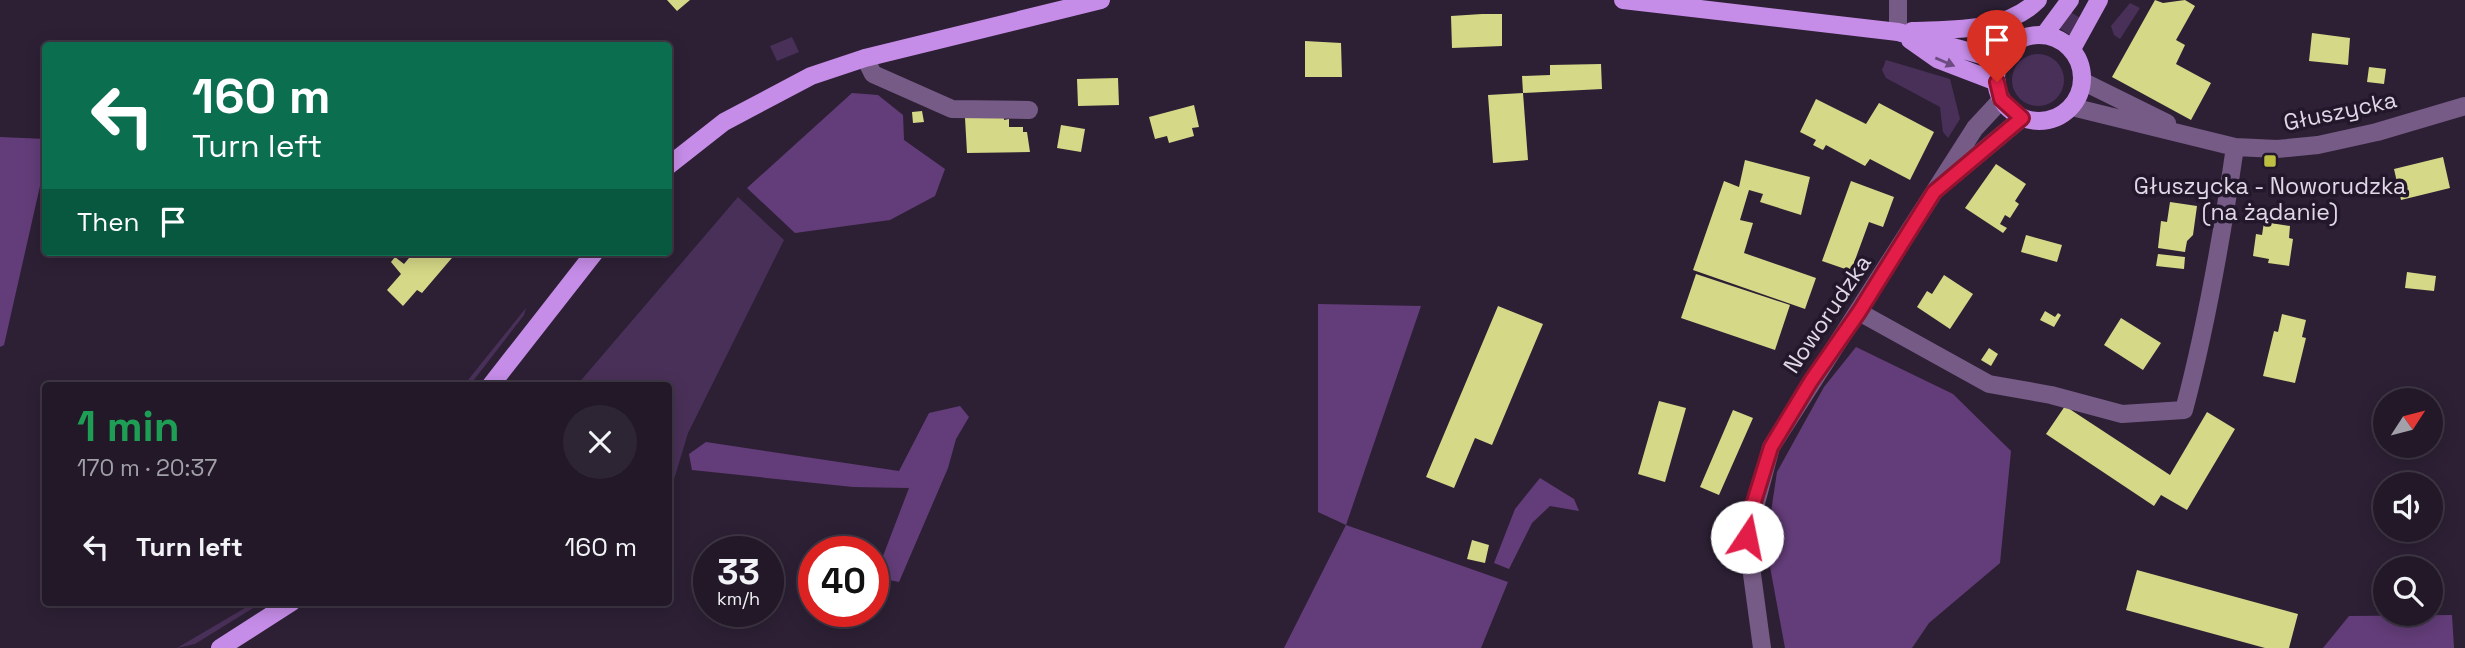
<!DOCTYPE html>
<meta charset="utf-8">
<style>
:root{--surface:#221828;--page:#2e2534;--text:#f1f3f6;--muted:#a2a0a8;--line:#3f3745}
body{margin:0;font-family:"Space Grotesk",sans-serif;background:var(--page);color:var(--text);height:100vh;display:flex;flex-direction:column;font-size:26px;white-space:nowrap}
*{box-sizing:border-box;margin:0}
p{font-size:23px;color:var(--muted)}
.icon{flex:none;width:38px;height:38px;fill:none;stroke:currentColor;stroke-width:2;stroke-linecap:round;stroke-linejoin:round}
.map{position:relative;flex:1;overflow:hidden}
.panel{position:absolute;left:42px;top:382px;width:630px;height:224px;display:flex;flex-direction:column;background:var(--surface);border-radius:7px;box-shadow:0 4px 18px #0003,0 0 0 2px var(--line)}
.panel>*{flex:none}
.hud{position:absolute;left:42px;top:42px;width:630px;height:214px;border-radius:7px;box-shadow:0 4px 18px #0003,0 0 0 2px var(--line);background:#0b6e4f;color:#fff;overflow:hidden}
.needle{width:46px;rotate:54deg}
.fabs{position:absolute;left:2373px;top:388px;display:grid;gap:14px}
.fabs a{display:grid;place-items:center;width:70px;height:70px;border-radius:50%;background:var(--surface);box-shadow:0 4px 18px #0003,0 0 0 2px var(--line);font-size:35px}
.speed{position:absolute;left:693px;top:536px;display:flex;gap:14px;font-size:35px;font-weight:700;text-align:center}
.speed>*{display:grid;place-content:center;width:91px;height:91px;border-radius:50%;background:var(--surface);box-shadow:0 4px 18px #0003,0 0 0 2px var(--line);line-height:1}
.speed small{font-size:18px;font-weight:400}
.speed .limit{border:10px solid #d22;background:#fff;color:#111}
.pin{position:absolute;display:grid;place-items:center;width:60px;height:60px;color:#fff;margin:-72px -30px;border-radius:50% 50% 50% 0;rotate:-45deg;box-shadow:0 0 7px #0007}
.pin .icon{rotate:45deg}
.me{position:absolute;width:77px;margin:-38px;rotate:11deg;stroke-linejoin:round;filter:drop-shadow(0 0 5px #0008)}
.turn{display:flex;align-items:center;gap:24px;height:147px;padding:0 35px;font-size:32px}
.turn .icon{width:91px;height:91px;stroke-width:2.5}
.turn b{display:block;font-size:49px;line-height:60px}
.then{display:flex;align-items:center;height:66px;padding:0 35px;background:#0003;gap:14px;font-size:26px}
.round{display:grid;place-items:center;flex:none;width:74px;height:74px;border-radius:37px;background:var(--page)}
.overview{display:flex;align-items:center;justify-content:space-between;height:119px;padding:0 35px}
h1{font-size:42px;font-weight:800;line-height:52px;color:#1e9e55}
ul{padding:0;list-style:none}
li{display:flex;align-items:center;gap:21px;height:91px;padding:0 35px}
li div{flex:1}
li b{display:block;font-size:26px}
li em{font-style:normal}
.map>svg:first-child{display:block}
</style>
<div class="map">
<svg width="2465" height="648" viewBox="0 0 2465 648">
<rect width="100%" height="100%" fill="#2d2035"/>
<!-- green -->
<path fill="#493058" d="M2130 3 2140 8 2120 39 2114 35 2111 26Z
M2070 12 2082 19 2073 37 2059 28Z
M792 37 799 52 777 61 770 46Z
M2012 80a26 26 0 1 1 52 0a26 26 0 1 1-52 0Z
M1886 60 1950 79 1960 119 1948 138 1943 132 1940 107 1886 78 1882 70Z
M738 197 784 240 688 433 669 496 668 385H577Z
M526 308 524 315 470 385H464Z
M255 602H263L195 644 177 648Z"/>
<!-- forest -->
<path fill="#633d79" d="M852 93 878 95 903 115 904 140 945 169 935 196 890 220 795 233 747 188Z
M0 137 46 139 45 164 4 345 0 347Z
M1318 304 1421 306 1346 525 1508 582 1481 648H1284L1346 525 1318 512Z
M1856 347 1953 394 2011 451 2000 563 1929 623 1912 648H1785L1766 545 1777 472 1824 387Z
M960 406 969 417 956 439 948 468 899 582 875 577 909 488 853 487 692 470 689 454 706 442 899 471 929 413Z
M1540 478 1574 499 1579 511 1550 506 1532 523 1509 569 1494 563 1515 509Z
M2452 615 2454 648H2323L2349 616Z"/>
<!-- building -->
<path fill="#d5d886" d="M667 0H690L677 11Z
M2155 0 2163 3 2185 0 2195 6 2176 40 2185 45 2176 64 2211 83 2191 120 2112 77Z
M1482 14H1502V46L1452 48 1451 16Z
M2312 33 2350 38 2348 65 2309 61Z
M1305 41 1341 43 1342 77H1305Z
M1601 64 1602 89 1523 93 1528 160 1493 163 1488 95 1523 93 1522 76 1550 75V65Z
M2369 67 2386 69 2384 84 2367 82Z
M1118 78 1119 105 1078 106 1077 79Z
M1816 99 1866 124 1879 103 1934 132 1910 180 1870 159 1865 166 1826 145 1823 150 1813 145 1816 140 1800 132Z
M1194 105 1199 127 1192 128 1194 136 1169 143 1167 136 1155 139 1149 117Z
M922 111 924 122 913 123 912 112Z
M1004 116V120L1009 119V127H1023V132H1027L1030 152 967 153 965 118Z
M1061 125 1085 129 1081 152 1057 148Z
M2443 157 2450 188 2401 200 2394 169Z
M1745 160 1810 177 1801 215 1760 202 1763 194 1749 190 1740 220 1753 223 1744 253 1816 278 1805 309 1693 270 1724 181 1739 187Z
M1996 164 2026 184 2015 201 2019 204 2010 218 2005 215 2000 224 2007 228 2003 233 1965 208Z
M1851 181 1894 197 1883 227 1869 222 1851 271 1822 261Z
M2170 202 2197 206 2193 235 2187 241 2185 252 2158 248 2161 221 2167 222Z
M2264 222 2290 226 2289 238 2293 239 2289 266 2268 263 2269 259 2253 256 2256 234 2262 235Z
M2026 235 2062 245 2057 262 2021 252Z
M414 252H457L422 293 417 290 403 306 387 290 401 274 391 262 395 257 404 264Z
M2158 254 2185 257 2184 269 2156 266Z
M2407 272 2436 276 2434 291 2405 288Z
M1696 274 1790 305 1775 350 1681 318Z
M1944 275 1973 294 1950 329 1917 307 1927 291 1932 294Z
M1498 306 1543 324 1492 445 1475 438 1454 488 1426 477Z
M2045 311 2055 317 2058 313 2061 315 2054 327 2040 320Z
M2282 314 2306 320 2302 337 2306 338 2295 383 2263 376 2274 331 2278 332Z
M2121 318 2161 343 2143 370 2104 345Z
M1989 348 1998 354 1991 366 1981 360Z
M1659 401 1686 408 1665 482 1638 474Z
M2065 406 2170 475 2207 412 2235 429 2187 510 2161 495 2154 506 2046 434Z
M1733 410 1753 418 1719 495 1700 487Z
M1472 540 1489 545 1485 563 1467 559Z
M2137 570 2298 614 2289 648H2265L2126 610Z"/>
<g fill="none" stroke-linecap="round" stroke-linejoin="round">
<!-- minor -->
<path stroke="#765b86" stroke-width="18" d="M1898 0V32
M865 58 873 74 952 109 1029 110
M2082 81 2167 123
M2072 107 2235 147 2277 149 2318 145 2377 132 2465 106
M1950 178 2022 118
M1859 312 1989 384 2051 395 2122 414 2184 410C2207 324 2222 236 2235 147
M1762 648 1747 537 1771 447 1975 128 2002 99"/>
<!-- major -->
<path stroke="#c68de8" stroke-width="18" d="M1623 0 1898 32 2000 60
M1912 31C1955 29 2006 32 2038 0
M2044 35 2070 0
M1996 78a43 43 0 1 1 86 0a43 43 0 1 1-86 0Z
M1910 40 1937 59 1997 82
M2072 49 2099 0
M668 166 724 122 811 76 865 58 1101 0
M491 385 595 252
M220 648 292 602"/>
</g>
<!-- one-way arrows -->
<defs><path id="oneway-solid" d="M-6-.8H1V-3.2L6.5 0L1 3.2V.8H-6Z" transform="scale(1.75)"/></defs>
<use fill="#6c4c80" href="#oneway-solid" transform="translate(1945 62) rotate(23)"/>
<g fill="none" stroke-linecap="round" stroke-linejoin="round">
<!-- route casing -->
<g stroke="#92132f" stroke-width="18">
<path id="route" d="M1747 537 1753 505 1771 447 1811 381 1859 312 1934 192 2022 118 2001 99 1997 82"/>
</g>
<!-- route -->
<use href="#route" stroke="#e11d48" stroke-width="12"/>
</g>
<!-- markers -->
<rect fill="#bdbf43" stroke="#23172b" stroke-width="2.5" x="2263" y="154" width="14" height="14" rx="3.5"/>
<g text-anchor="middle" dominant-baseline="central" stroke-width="7" stroke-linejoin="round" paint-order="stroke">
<!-- street labels -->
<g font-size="23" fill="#e0d8e6" stroke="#23172b">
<text transform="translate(2340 111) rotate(-12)">Głuszycka</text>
<text transform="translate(1827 314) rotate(-56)">Noworudzka</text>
</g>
<!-- poi labels -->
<g font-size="23" fill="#e0d8e6" stroke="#23172b">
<text x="2270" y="186">Głuszycka - Noworudzka<tspan x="2270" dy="26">(na żądanie)</tspan></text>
</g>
</g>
</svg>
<div class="fabs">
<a><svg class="needle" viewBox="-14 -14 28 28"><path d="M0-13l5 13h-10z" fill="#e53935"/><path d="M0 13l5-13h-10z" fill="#a2a0a8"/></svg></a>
<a><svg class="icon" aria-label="sound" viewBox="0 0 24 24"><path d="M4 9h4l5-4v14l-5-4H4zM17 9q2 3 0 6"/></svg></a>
<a><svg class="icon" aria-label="search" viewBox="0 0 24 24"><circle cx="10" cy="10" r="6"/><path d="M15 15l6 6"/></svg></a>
</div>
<div class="speed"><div>33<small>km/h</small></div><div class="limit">40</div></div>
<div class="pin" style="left:1997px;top:82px;background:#d93025"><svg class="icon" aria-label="arrive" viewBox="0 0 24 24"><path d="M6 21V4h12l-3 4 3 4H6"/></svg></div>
<svg class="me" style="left:1747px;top:537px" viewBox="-20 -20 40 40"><circle r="19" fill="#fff"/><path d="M0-13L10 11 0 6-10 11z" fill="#e11d48"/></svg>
<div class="hud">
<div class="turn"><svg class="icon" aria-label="left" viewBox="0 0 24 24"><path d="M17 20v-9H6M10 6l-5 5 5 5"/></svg><div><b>160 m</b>Turn left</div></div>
<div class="then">Then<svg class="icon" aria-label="arrive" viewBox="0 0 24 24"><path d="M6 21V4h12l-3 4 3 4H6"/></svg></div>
</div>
<section class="panel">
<div class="overview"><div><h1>1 min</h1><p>170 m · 20:37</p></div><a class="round"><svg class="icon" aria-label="close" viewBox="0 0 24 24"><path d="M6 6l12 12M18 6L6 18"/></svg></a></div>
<ul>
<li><svg class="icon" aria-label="left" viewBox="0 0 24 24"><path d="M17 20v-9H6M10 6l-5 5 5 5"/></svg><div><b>Turn left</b></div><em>160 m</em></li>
</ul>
</section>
</div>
